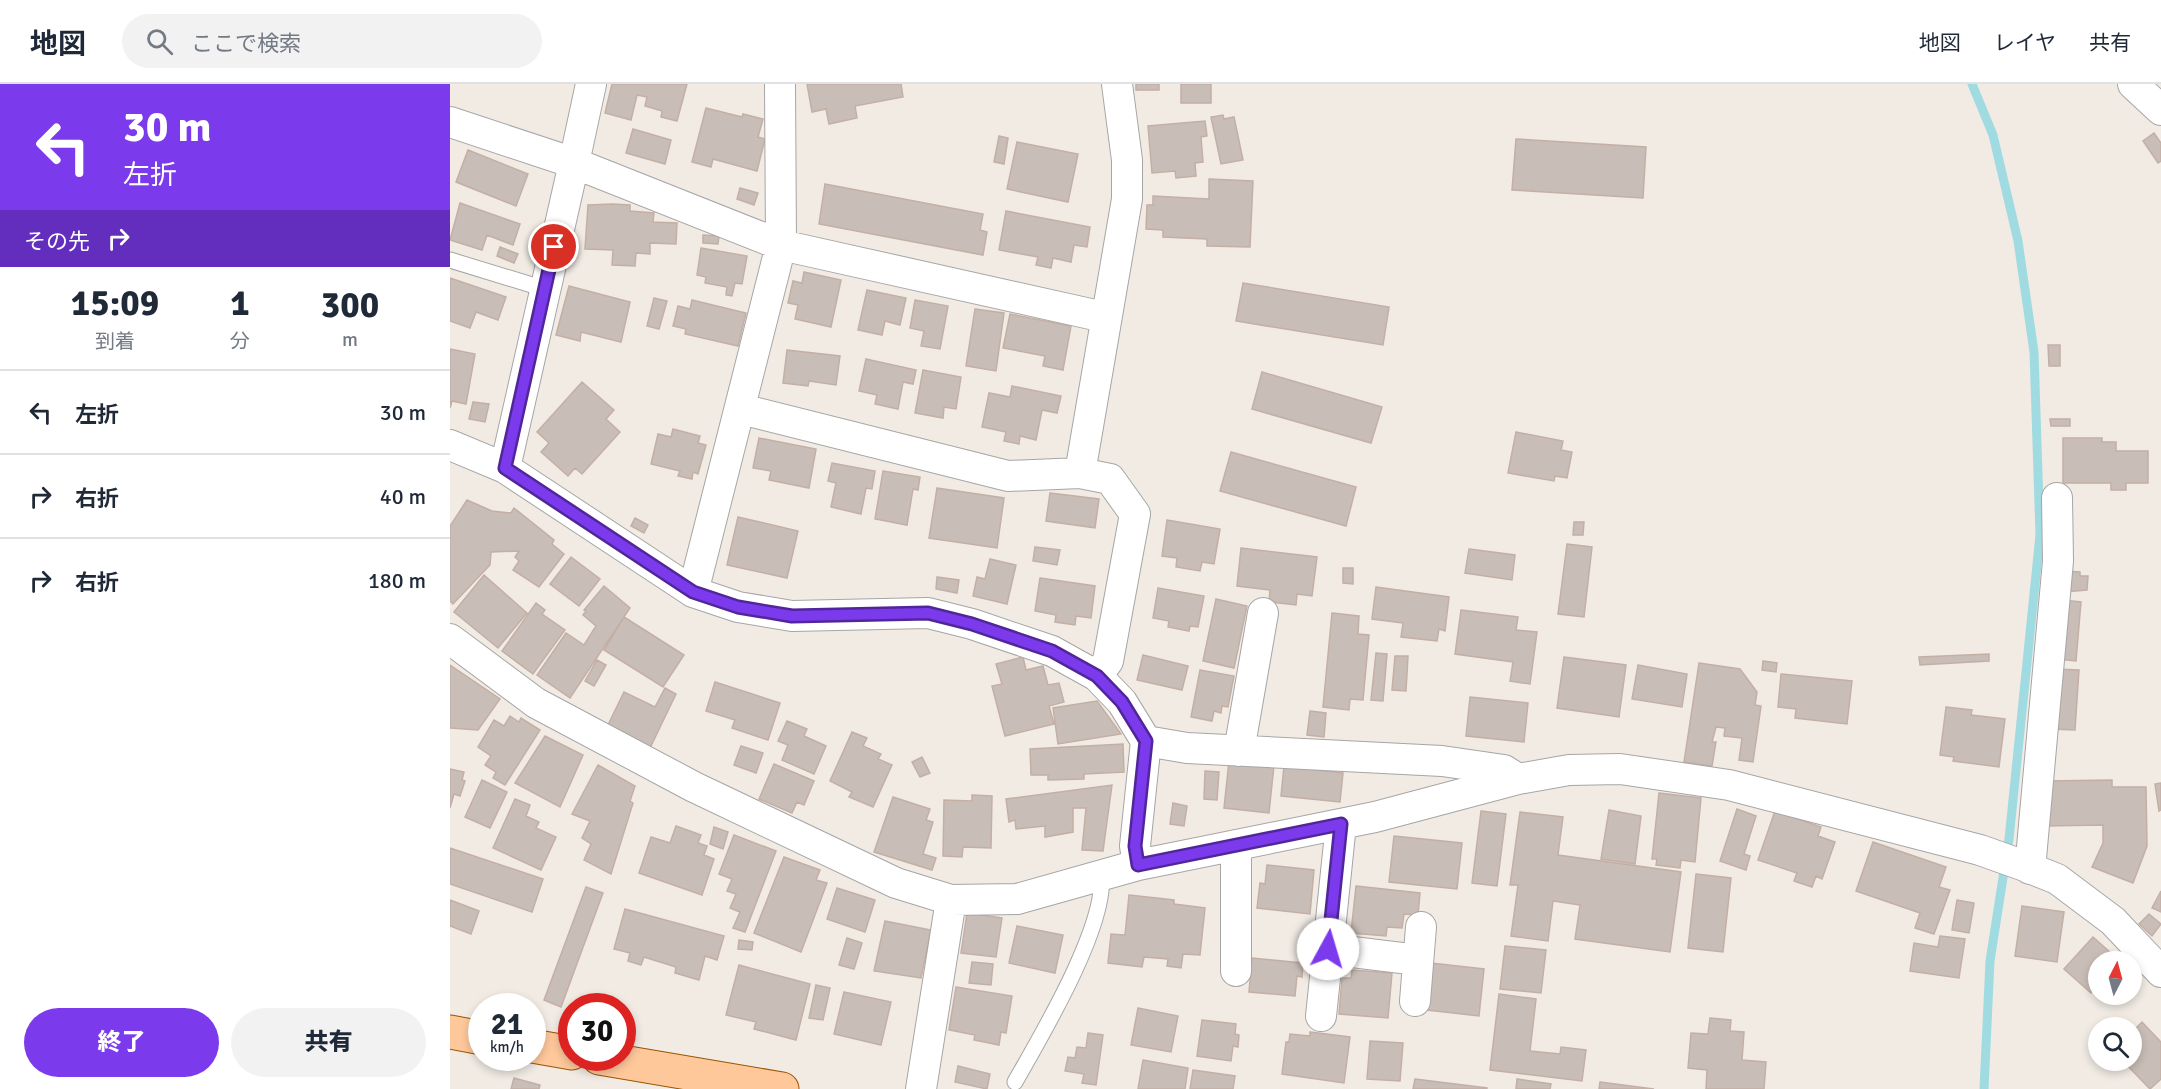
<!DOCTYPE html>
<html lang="ja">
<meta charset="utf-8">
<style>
:root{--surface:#fff;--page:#f2f2f3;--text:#1f2937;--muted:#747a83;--line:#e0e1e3;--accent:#7c3aed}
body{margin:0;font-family:Signika,"Noto Sans JP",sans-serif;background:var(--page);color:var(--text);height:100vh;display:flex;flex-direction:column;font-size:22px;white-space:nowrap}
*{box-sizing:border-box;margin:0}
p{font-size:20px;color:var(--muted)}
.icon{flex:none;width:33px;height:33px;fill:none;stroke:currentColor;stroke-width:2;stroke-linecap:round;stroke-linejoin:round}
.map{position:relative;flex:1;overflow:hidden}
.panel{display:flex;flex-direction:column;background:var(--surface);width:450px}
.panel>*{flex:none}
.hud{background:#7c3aed;color:#fff;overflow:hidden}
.needle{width:39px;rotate:6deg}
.tools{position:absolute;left:1638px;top:867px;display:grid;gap:12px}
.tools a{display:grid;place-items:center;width:54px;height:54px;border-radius:50%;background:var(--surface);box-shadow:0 3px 9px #0003;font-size:30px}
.speed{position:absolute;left:18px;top:909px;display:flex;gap:12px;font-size:30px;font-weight:700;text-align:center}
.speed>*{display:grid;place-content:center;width:78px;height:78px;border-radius:50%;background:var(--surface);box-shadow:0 3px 9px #0003;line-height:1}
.speed small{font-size:15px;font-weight:400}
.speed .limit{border:9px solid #d22;background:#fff;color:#111}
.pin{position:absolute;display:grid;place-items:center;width:51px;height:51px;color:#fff;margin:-26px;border:3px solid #fff;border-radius:50%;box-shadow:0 2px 6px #0007}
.me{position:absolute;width:66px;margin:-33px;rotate:6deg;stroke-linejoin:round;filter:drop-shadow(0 0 4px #0008)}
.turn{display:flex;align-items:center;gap:21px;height:126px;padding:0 24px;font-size:27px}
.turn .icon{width:78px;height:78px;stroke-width:2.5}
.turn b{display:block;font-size:42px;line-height:51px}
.then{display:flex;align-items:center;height:57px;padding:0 24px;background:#0003;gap:12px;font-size:22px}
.eta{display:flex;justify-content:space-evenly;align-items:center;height:102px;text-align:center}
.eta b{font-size:36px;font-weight:800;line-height:42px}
.cta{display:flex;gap:12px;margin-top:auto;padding:12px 24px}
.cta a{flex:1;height:69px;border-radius:36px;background:var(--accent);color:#fff;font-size:24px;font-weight:800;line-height:69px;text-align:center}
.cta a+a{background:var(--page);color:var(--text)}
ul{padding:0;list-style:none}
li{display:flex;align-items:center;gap:18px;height:84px;padding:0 24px;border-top:2px solid var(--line)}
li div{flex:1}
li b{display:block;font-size:22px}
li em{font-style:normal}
header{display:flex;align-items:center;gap:36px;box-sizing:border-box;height:84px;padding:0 30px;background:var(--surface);border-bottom:2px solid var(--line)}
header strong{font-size:28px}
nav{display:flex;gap:33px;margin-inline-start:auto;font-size:21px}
.search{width:420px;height:54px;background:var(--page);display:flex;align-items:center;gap:15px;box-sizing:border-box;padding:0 21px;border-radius:33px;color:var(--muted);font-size:22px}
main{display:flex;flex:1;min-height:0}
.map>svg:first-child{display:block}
</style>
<header>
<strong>地図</strong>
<div class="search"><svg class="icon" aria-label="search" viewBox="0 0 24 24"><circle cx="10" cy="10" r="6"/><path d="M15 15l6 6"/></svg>ここで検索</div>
<nav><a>地図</a><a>レイヤ</a><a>共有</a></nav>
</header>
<main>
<section class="panel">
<div class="hud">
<div class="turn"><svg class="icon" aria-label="left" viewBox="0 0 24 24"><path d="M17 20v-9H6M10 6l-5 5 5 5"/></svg><div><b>30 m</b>左折</div></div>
<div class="then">その先<svg class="icon" aria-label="right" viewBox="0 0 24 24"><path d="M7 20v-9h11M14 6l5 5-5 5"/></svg></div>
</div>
<div class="eta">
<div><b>15:09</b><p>到着</p></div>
<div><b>1</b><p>分</p></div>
<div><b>300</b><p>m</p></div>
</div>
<ul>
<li><svg class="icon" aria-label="left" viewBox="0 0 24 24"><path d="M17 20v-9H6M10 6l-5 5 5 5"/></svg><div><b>左折</b></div><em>30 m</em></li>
<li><svg class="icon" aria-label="right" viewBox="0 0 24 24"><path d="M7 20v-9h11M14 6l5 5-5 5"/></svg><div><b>右折</b></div><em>40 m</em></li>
<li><svg class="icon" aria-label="right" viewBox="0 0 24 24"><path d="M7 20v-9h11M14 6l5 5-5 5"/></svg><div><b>右折</b></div><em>180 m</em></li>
</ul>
<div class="cta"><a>終了</a><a>共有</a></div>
</section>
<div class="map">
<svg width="1711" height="1005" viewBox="0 0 1711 1005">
<rect width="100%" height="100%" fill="#f1ebe4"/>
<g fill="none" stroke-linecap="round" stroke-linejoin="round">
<!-- stream -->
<path stroke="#a1dbe2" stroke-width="9" d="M1522 0 1543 51 1568 157 1584 268 1590 451 1559 755 1540 877 1534 1005"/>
</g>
<!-- building -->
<path fill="#c9bdb7" stroke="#c4afa5" stroke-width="1.5" d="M162 0H237L227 37 211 33 212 27 195 22 197 13 187 11 181 36 155 29Z
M357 0H451L453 13 405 22 407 34 379 40 376 25 362 28Z
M686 0H709V6H686Z
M731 0H761V19H731Z
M256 24 292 33 293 30 313 35 308 53 315 55 307 87 263 75 261 83 242 78Z
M773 31 774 35 784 33 793 76 771 80 761 33Z
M755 37 757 52 751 53 753 78 745 79 746 92 726 94 725 87 702 89 698 42Z
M183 45 221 56 215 80 176 69Z
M1704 49 1711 59V77L1708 79 1693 57Z
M549 52 558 54 554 80 544 78Z
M1066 55 1196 63 1193 114 1062 106Z
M567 58 628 70 618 118 557 105Z
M18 66 78 90 66 122 6 98Z
M759 95 803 97 800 163 757 162V155L713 153V146L696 145 697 121H703V112L759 115Z
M375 100 533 130 530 146 537 148 533 171 369 140Z
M290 104 308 109 304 121 287 115Z
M10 119 70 140 63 161 37 151 32 166 0 156Z
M162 120 180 121V127L204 129 203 138 227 139 226 160 200 159V170L186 169 185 182 162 181 163 166 135 165 138 121Z
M556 127 640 143 637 163 624 161 621 178 603 174 601 184 586 181 588 173 549 166Z
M253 151 269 152 268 160 253 159Z
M50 163 68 170 64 179 47 172Z
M251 164 297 172 292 200 285 199 282 212 276 211 277 203 255 199 256 193 247 191Z
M354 188 391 196 381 243 345 235 348 221 338 219 343 197 352 199Z
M0 194 56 213 48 236 26 228 20 244 0 237Z
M793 199 939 223 933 261 786 237Z
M119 202 180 218 171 258 131 248 130 257 106 251Z
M417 206 456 214 450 241 435 237 432 251 408 246Z
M204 214 217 217 209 245 197 242Z
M242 216 296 229 288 262 235 250 236 245 223 242 228 222 240 225Z
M465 216 498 222 490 265 471 262 474 247 460 244Z
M525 225 554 229 546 287 516 282Z
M560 230 621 242 613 286 593 282 595 272 553 264Z
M1598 261H1610V282H1599Z
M0 265 25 270 16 320 2 317 0 324Z
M337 266 390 272 386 301 359 297 358 302 333 299Z
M416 275 466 286 463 300 453 298 448 325 425 320 427 311 409 307Z
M473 286 511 293 506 325 494 323 493 334 465 329Z
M812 288 932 323 921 359 802 325Z
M132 298 164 326 156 335 170 348 132 390 125 384 118 392 91 368 99 359 87 348Z
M562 302 611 312 607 329 592 326 586 356 570 352 569 360 554 357 556 348 532 343 539 309 560 313Z
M23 318 39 320 35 338 19 335Z
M1600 335H1620V342H1601Z
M223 345 250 352 248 359 256 361 248 390 243 388 242 395 228 392 230 387 201 380 208 350 221 353Z
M1066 348 1113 357 1111 366 1122 368 1117 394 1105 392 1104 397 1058 389Z
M309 354 366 365 359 404 319 396 321 387 303 384Z
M1613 354H1652V358H1666V367H1698V399H1676V406H1661V399H1613Z
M781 368 906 403 896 442 770 407Z
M382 379 425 387 422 405 416 404 411 430 381 423 386 399 378 397Z
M433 387 470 393 468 406 463 405 457 441 425 435Z
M487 404 554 414 547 464 479 454Z
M600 409 649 415 645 444 596 437Z
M17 416 42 427 61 429 64 424 104 456 102 460 114 470 89 503 63 486 69 477 65 473 69 467 41 468 40 481 3 520 0 517V442Z
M288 433 348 447 337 494 277 481Z
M185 434 198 441 194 449 181 442Z
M717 436 770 445 764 480 752 478 750 487 726 483 727 474 712 472Z
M1124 438H1134L1133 451H1123Z
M1117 460 1142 463 1134 533 1108 530Z
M585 463 610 466 607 481 583 477Z
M791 464 867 473 862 512 847 510 846 521 819 518 820 506 787 502Z
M1019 465 1065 471 1062 496 1015 489Z
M121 473 150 495 129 522 100 500Z
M540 475 566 481 557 520 523 512 527 493 535 495Z
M893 484H903V500L893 499Z
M1616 487 1630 488V492H1638L1637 506 1614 508Z
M34 491 77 529 48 564 4 528Z
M487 493 509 496 507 509 486 505Z
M590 494 645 502 641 534 626 532 625 541 605 538 606 531 585 527Z
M154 502 180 524 120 614 87 591 116 549 134 561 146 542 133 531 136 527 134 526Z
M926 503 999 513 995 547 989 545 987 557 951 553 953 539 922 535Z
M708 504 754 512 748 543 740 542 739 547 718 543 719 537 703 534Z
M766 515 797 522 784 584 753 577Z
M1612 516 1631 518 1626 577 1607 575Z
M86 519 95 526 92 530 115 546 83 590 52 567Z
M1011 526 1068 533 1066 546 1087 548 1080 600 1060 597 1063 578 1005 570Z
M882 529 909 532 908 550 919 551 913 616 900 615 899 626 873 623Z
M174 533 234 571 213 603 154 566Z
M926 569 937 570 933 617 921 616Z
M1539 570V577L1470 581 1469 573Z
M693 571 738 582 732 606 687 596Z
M945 572H958L956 607 942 606Z
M573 573 576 586 593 582 598 601 609 599 614 618 599 622 604 640 555 652 542 602 552 600 546 580Z
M1114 573 1176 581 1169 633 1107 624Z
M147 576 156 581 144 602 135 597Z
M1313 577 1327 579 1326 588 1312 586Z
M1249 579 1290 585 1307 608 1305 621 1311 622 1303 678 1289 676 1292 654 1274 652 1275 644 1266 643 1262 658H1266L1262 682 1234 678Z
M0 581 50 615 28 646 0 644Z
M1188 581 1237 590 1232 623 1182 615Z
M1605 585 1629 586 1625 646 1601 645Z
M750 586 784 592 778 623 772 622 771 629 764 627 762 637 741 633Z
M1331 590 1402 597 1397 640 1345 634 1346 625 1328 623Z
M265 598 330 619 318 656 282 644 285 636 256 627Z
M215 604 226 610 200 664 157 643 174 608 205 623Z
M1020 613 1078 619 1074 658 1016 652Z
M647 617 671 650 608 660 603 624Z
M1496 623 1522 626 1521 631 1555 635 1549 683 1503 677 1504 673 1490 671Z
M860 627 876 629 874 653 857 651Z
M60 632 69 638 71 634 90 646 55 701 43 694 46 688 35 681 41 672 28 663 44 636 54 642Z
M337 637 357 645 354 652 376 662 364 690 332 676 338 661 328 657Z
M402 648 417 654 413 662 431 670 428 675 442 681 423 723 399 713 402 708 380 697Z
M95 652 133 671 110 723 65 699Z
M673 660 674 688 634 690V695L598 696V691H581L580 665Z
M291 662 313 669 306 689 284 681Z
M472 673 480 689 470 693 462 678Z
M779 677 824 681 819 729 774 724Z
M324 680 364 697 354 721 347 718 342 729 309 715Z
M148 681 185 702 180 717 183 719 161 790 134 776 141 760 132 754 140 737 122 730Z
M834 682 893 689 890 718 831 712Z
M0 685 14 688 12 696 15 697 10 712 4 710 0 724Z
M755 687 769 688 767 716 754 715Z
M32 696 57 708 40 744 15 733Z
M1662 696V703H1696L1697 762 1683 799 1642 783 1653 759V741L1595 742V697Z
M1711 699V726L1709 727 1705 700Z
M662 701 653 767 632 766 636 724H623V748L595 753V742L566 745 565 736 559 738 556 715Z
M1209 709 1251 714 1245 778 1231 776 1230 784 1206 781 1207 775H1202Z
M522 711 542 712 541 764 513 763 512 773 493 772 494 716 522 717Z
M443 713 480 725 476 736 483 738 473 770 486 774 482 786 424 768Z
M65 715 80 721 76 732 89 738 86 744 106 753 91 786 43 764Z
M723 719 737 722 734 742 720 740Z
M1287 725 1306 732 1294 770 1300 772 1296 786 1270 777Z
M1159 726 1191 732 1185 780 1151 775Z
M1031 727 1056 730 1047 802 1022 799Z
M1325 727 1371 743 1368 752 1385 758 1372 795 1366 792 1362 803 1344 797 1347 789 1308 776Z
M1070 728 1113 733 1108 771 1231 788 1220 868 1125 855 1130 821 1103 817 1098 857 1061 852 1068 801H1060Z
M226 742 251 751 248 759 257 762 254 771 264 775 252 811 189 789 201 753 220 759Z
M264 743 278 748 273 765 260 760Z
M284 751 326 767 295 848 283 844 290 828 280 824 286 810 277 807 282 795 269 790Z
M944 752 1012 759 1007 805 939 798Z
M1423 758 1496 783 1489 803 1500 806 1484 850 1465 844 1470 829 1406 807Z
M0 764 93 795 82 828 0 800Z
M334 773 370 786 366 796 377 799 351 868 304 849Z
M817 781 864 786 860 830 807 824 810 799 815 800Z
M1246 790 1281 794 1273 868 1238 864Z
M906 802 970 809 968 831 954 830 952 844 937 843 936 852 901 849Z
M136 803 153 809 111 923 94 916Z
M387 804 425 816 415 848 377 835Z
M1711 807V828L1702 824Z
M679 811 724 816V820L755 824 750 871 733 870 731 884 717 882 718 875 694 873 692 883 658 879 661 850 675 851Z
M0 816 29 827 21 850 0 842Z
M1507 816 1524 819 1519 849 1502 846Z
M1572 822 1614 828 1607 878 1565 872Z
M175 825 274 852 267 876 255 872 249 896 225 889 226 883 194 873 191 881 178 877 180 869 164 865Z
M517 829 552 834 546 873 511 869Z
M1699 830 1711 840 1702 852 1689 840Z
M435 837 481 846 471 894 424 887Z
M567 842 613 851 605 889 559 879Z
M1490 852 1515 855 1509 894 1460 887 1464 859 1488 863Z
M1643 853 1670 877 1648 878V901L1641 909 1614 885Z
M397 854 412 859 404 885 389 881Z
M289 856 303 858 302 866 288 865Z
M1055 862 1096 866 1091 909 1050 905Z
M802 874 853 879 852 893 847 892 845 912 799 908Z
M522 878 543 880 541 901 519 899Z
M981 879 1034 885 1029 932 977 926Z
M289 881 360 900 346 956 304 945 306 938 276 931Z
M902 886 942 889 938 934 889 930 892 894H901Z
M366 901 380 904 373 936 359 934Z
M506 903 562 912 556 949 551 948 549 961 524 956 525 951 499 946Z
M394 908 441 918 431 961 384 950Z
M1049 910 1086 915 1080 967 1110 970 1111 963 1136 966 1132 997 1040 986Z
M688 924 728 932 721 968 681 961Z
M1260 934 1281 936 1280 947 1294 948 1292 976 1316 978 1314 1005H1256L1257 986 1238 984 1241 949 1258 950Z
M752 936 786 940 785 950 789 951 788 963 783 962 781 977 747 972Z
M1692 938 1711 958V995L1700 1005 1672 976H1682V948Z
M860 948 900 953 894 999 832 990 836 958H839L840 950 860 952Z
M638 949 653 951 646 1001 632 999 634 990 615 987 618 973 625 974 627 963 636 964Z
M920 957 953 959 950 997 917 995Z
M693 976 738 984 735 1005H688Z
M508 982 540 990 537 1005 505 998Z
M743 986 785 992 783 1005H740Z
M64 994 90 1001 89 1005H61Z
M965 995 1037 1004V1005H963Z
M1067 995 1101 1000 1100 1005H1066Z
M1150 998 1204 1005H1149Z"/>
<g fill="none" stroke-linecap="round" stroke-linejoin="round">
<!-- service casing -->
<g stroke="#a6a6a6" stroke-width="17">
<path id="service" d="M0 176 95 205
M565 998C590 954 658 840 651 791"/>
</g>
<!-- minor casing -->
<g stroke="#a6a6a6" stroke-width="32">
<path id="minor" d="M1683 0 1711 26
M0 38 124 79 141 0
M291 325 558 392 630 389 660 395 685 430 658 577 647 592
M0 361 55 384 243 508 288 523 342 532 478 529 522 540 602 567 647 592 672 618 696 657 737 664 992 677 1054 686 1068 695
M55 384 124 79 331 161 330 0
M630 389 677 115V76L667 0
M243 508 331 161 654 233
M0 555 86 619 244 703 446 799 501 816 567 815 688 781 925 733 1068 695 1119 686 1170 685 1279 701 1530 766 1572 781 1607 795 1663 837 1711 888
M789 667 813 529
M688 781 685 762 696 657
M1580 785 1608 477 1607 414
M878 865 968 876
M786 887V761
M965 917 971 843
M871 932 891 740
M471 1005 501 816"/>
</g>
<!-- primary casing -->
<g stroke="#9a5500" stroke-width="35">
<path id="primary" d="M0 948 32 954
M82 962 122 969
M149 974 332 1005"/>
</g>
<!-- service -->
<use href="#service" stroke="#fff" stroke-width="15"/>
<!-- minor -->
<use href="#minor" stroke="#fff" stroke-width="30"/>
<!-- primary -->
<use href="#primary" stroke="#ffc89b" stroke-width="33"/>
</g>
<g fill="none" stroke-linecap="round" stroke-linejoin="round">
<!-- route casing -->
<g stroke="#51269a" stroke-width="15">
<path id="route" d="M104 163 55 384 243 508 288 523 342 532 478 529 522 540 602 567 647 592 672 618 696 657 685 762 688 781 891 740 878 865"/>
</g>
<!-- route -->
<use href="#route" stroke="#7c3aed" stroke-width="10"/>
</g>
</svg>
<div class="tools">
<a><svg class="needle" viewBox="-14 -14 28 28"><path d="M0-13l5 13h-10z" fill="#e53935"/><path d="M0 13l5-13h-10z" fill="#747a83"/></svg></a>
<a><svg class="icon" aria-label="search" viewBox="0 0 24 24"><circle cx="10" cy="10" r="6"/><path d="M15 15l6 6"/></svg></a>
</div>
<div class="speed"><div>21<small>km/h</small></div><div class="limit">30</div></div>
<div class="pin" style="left:104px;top:163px;background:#d93025"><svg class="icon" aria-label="arrive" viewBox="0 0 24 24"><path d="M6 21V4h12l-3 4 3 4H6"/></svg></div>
<svg class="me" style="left:878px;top:865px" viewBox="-20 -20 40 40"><circle r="19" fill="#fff"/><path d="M0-13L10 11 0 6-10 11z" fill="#7c3aed"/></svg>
</div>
</main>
